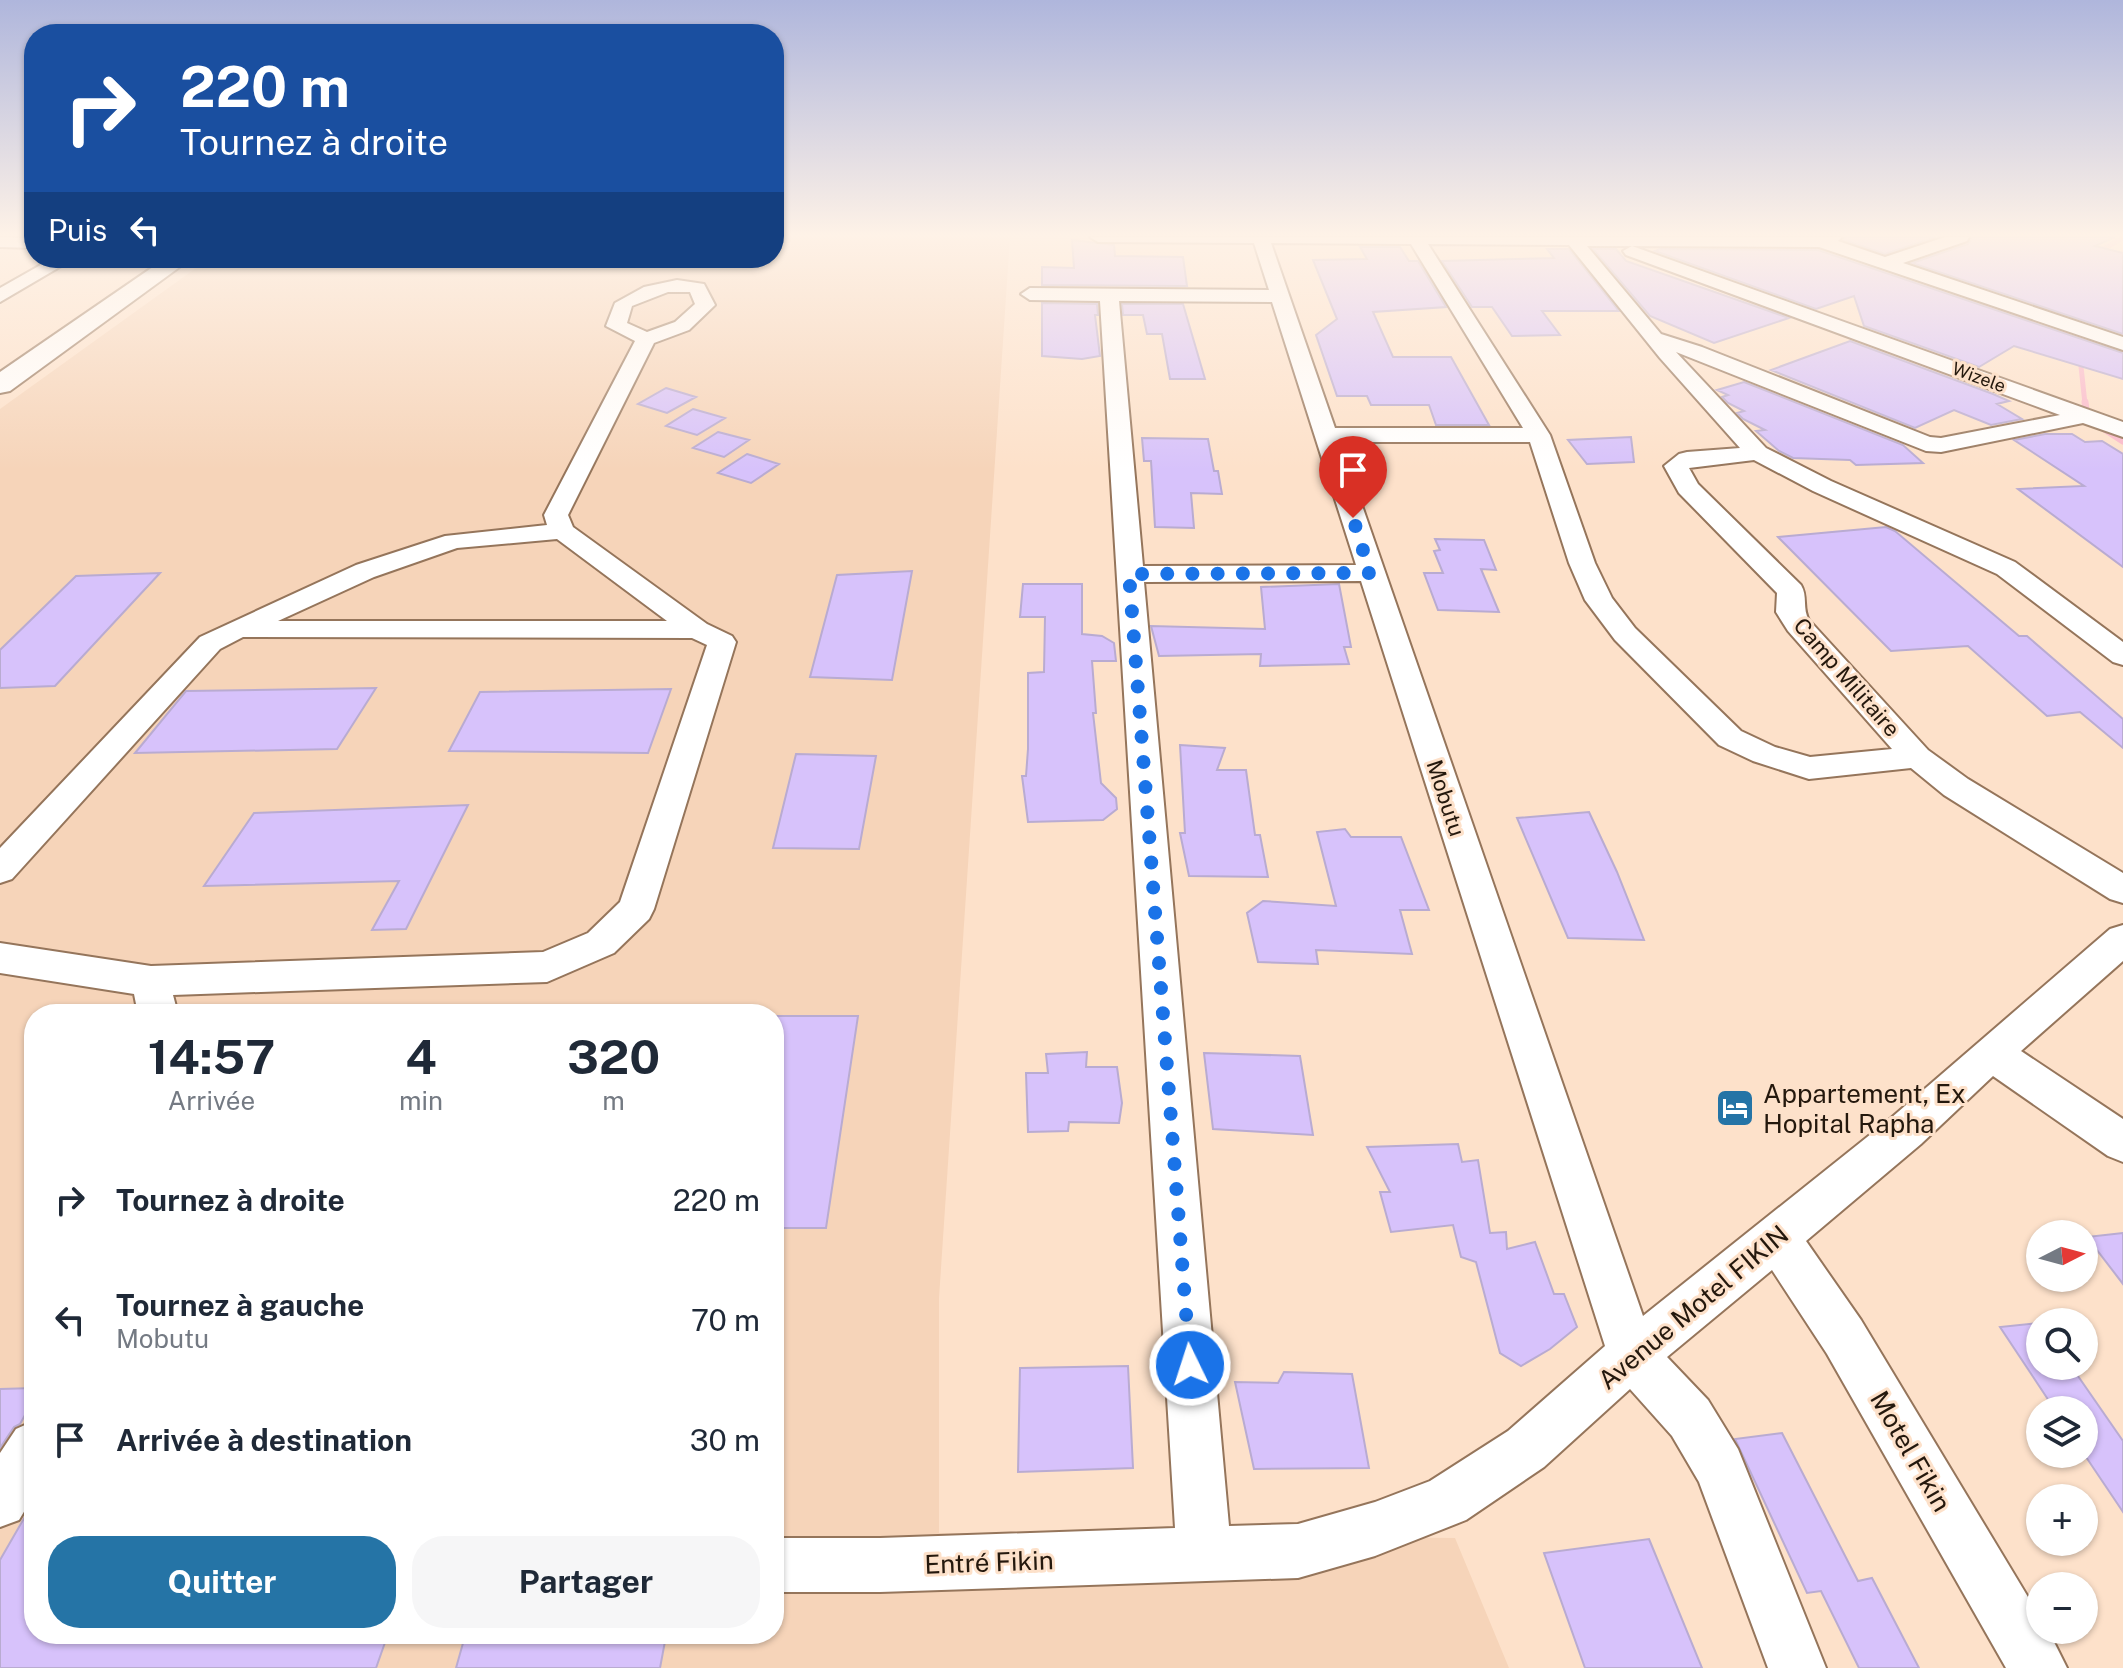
<!DOCTYPE html>
<html lang="fr">
<meta charset="utf-8">
<style>
:root{--surface:#fff;--page:#f6f6f7;--text:#1f2937;--muted:#747a83;--accent:#2574a6}
body{margin:0;font-family:"Public Sans",sans-serif;background:var(--page);color:var(--text);height:100vh;display:flex;flex-direction:column;font-size:30px;white-space:nowrap}
*{box-sizing:border-box;margin:0}
p{font-size:26px;color:var(--muted)}
.icon{flex:none;width:44px;height:44px;fill:none;stroke:currentColor;stroke-width:2;stroke-linecap:round;stroke-linejoin:round}
.map{position:relative;flex:1;overflow:hidden}
.details{position:absolute;left:24px;top:1004px;width:760px;height:640px;display:flex;flex-direction:column;background:var(--surface);border-radius:32px;box-shadow:0 2px 6px #0004}
.details>*{flex:none}
.guide{position:absolute;left:24px;top:24px;width:760px;height:244px;border-radius:32px;box-shadow:0 2px 6px #0004;background:#1a4fa0;color:#fff;overflow:hidden}
.needle{width:52px;rotate:84deg}
.controls{position:absolute;left:2026px;top:1220px;display:grid;gap:16px}
.controls a{display:grid;place-items:center;width:72px;height:72px;border-radius:50%;background:var(--surface);box-shadow:0 2px 6px #0004;font-size:40px}
.pin{position:absolute;display:grid;place-items:center;width:68px;height:68px;color:#fff;margin:-82px -34px;border-radius:50% 50% 50% 0;rotate:-45deg;box-shadow:0 0 8px #0007}
.pin .icon{rotate:45deg}
.me{position:absolute;width:88px;margin:-44px;rotate:356deg;stroke-linejoin:round;filter:drop-shadow(0 0 6px #0008)}
.turn{display:flex;align-items:center;gap:28px;height:168px;padding:0 24px;font-size:36px}
.turn .icon{width:104px;height:104px;stroke-width:2.5}
.turn b{display:block;font-size:56px;line-height:68px}
.then{display:flex;align-items:center;height:76px;padding:0 24px;background:#0003;gap:16px;font-size:30px}
.eta{display:flex;justify-content:space-evenly;align-items:center;height:136px;text-align:center}
.eta b{font-size:48px;font-weight:700;line-height:56px}
.primary-button{display:flex;gap:16px;margin-top:auto;padding:16px 24px}
.primary-button a{flex:1;height:92px;border-radius:32px;background:var(--accent);color:#fff;font-size:32px;font-weight:700;line-height:92px;text-align:center}
.primary-button a+a{background:var(--page);color:var(--text)}
ul{padding:0;list-style:none}
li{display:flex;align-items:center;gap:24px;height:120px;padding:0 24px}
li div{flex:1}
li b{display:block;font-size:30px}
li em{font-style:normal}
.map>svg:first-child{display:block}
</style>
<div class="map">
<svg width="2123" height="1668" viewBox="0 0 2123 1668">
<rect width="100%" height="100%" fill="#fde1ca"/>
<!-- built -->
<path fill="#f6d4b9" fill-rule="evenodd" d="M774 237H1010L939 1298V1533L1455 1538 1509 1668H0V409L210 258H774ZM34 1014H774V1634H34Z"/>
<g fill="none" stroke-linecap="round" stroke-linejoin="round">
<!-- stream-far1 -->
<path stroke="#fab8ca" stroke-width="5" d="M2096 253 2123 238
M2035 294 2037 305 2061 323 2073 344
M2080 357 2085 404"/>
<!-- stream -->
<path stroke="#fab8ca" stroke-width="7" d="M2085 402 2087 417
M2103 428 2123 441"/>
</g>
<!-- building -->
<path fill="#d7c2fb" stroke="#b9abd1" stroke-width="2" d="M1845 237H1936L1885 254 1844 240Z
M1972 237H2115L2095 246 2123 253V334L1912 263 1968 244Z
M1072 240 1114 245 1115 256 1183 257 1187 286 1042 285V267L1074 268Z
M1360 247H1400L1409 261H1418L1446 307 1373 312 1393 357H1451L1489 425H1436L1429 405H1371L1367 396H1337L1316 335 1337 319 1313 260 1367 259Z
M1547 249H1569L1619 311H1542L1560 335 1512 336 1492 307H1472L1442 261 1554 258Z
M1593 249H1616L1626 261 1789 318 1714 343 1650 316Z
M1660 249 1818 250 2123 353V379L2014 346 1979 367 1864 326 1854 296 1816 309 1655 251Z
M1042 303 1097 304 1098 315H1095L1100 356 1082 359 1042 356Z
M1122 304H1183L1205 379H1170L1162 334H1147L1143 315H1123Z
M1850 341 1993 394 2009 401 1997 404 2022 419 1991 425 1954 410 1915 428 1771 370Z
M1744 382 1903 445 1923 463 1856 465 1850 460 1793 458 1779 451 1756 431 1765 430 1743 419 1737 413 1744 411 1728 403 1722 397 1728 395 1717 390Z
M666 388 696 397 667 413 638 404Z
M693 409 725 418 697 435 666 426Z
M718 432 749 440 724 457 693 448Z
M2045 434H2072L2085 442 2102 441 2123 454V567L2018 489 2084 486 2014 440Z
M1631 437 1634 462 1587 464 1568 440Z
M1142 438 1208 439 1214 471H1218L1222 494 1191 493 1194 528 1155 527 1151 461H1144Z
M747 454 779 464 751 483 718 473Z
M1886 527 1895 531 2019 636H2027L2123 719V748L2080 712 2047 716 1968 646 1891 651 1778 537Z
M1435 539 1484 540 1496 570 1481 569 1499 612 1438 610 1424 573H1443L1434 551 1440 550Z
M912 571 892 680 810 677 837 575Z
M160 573 55 686 0 688V650L76 576Z
M1023 584H1082V634L1102 636 1114 643 1116 661H1092L1096 713H1093L1101 783 1116 798 1117 809 1103 820 1028 822 1022 776H1026L1028 749V673L1044 672 1045 617H1020Z
M1339 584 1351 647H1344L1349 664 1260 666 1261 654 1159 656 1151 626 1265 629 1261 587Z
M376 688 337 749 135 753 186 691Z
M671 689 648 753 449 751 480 692Z
M1180 745 1225 748 1217 770H1246L1255 835H1260L1268 877 1189 876 1180 833H1185Z
M796 754 876 756 859 849 773 848Z
M468 805 406 929 372 930 399 881 204 886 254 813Z
M1589 812 1617 872 1644 940 1568 938 1517 818Z
M1345 829 1351 837H1401L1429 910H1400L1412 954 1316 950 1318 964 1258 962 1247 913 1263 901 1336 906 1317 832Z
M774 1016H858L826 1228H774Z
M1087 1052 1086 1067H1117L1122 1103 1119 1123 1069 1122 1068 1131 1028 1132 1026 1073H1048L1046 1054Z
M1204 1053 1300 1056 1313 1135 1213 1129Z
M1458 1144 1462 1162 1478 1160 1490 1233 1506 1232 1507 1249 1535 1242 1554 1294H1564L1577 1327 1550 1349 1521 1366 1500 1353 1476 1262 1461 1257 1453 1225 1391 1232 1380 1192H1390L1367 1147Z
M2123 1233V1284L2087 1237Z
M2040 1323V1366H2071L2123 1441V1512L2084 1454V1410H2055L2000 1327Z
M1128 1366 1133 1468 1018 1472 1020 1368Z
M1284 1372 1352 1374 1369 1468 1254 1469 1235 1382 1278 1383Z
M34 1388V1399L20 1424 14 1427 0 1448V1389Z
M1782 1433 1858 1581 1872 1578 1919 1668H1859L1821 1591 1807 1593 1735 1439Z
M34 1501V1634H388L376 1668H0V1560Z
M1649 1539 1702 1668H1585L1544 1553Z
M465 1636H666L660 1668H456Z"/>
<g fill="none" stroke-linecap="round" stroke-linejoin="round">
<!-- minor casing -->
<g stroke="#95755b" stroke-width="4">
<path id="minor" d="M0 237 34 238V248L0 247Z
M1090 237H1842L1838 241 1885 257 1945 237H1969L1967 241 1903 263 2123 337V350L1819 247 1632 246 2123 422V437L2083 423 1941 452 1926 451 1676 352 1766 448 1831 481 2015 562 2123 642V665L2113 662 1997 574 1813 491 1754 460 1689 468 1698 484 1801 585C1808 596 1802 609 1809 620L1928 750 1968 779 2123 873V903L2110 899 1944 795 1911 768 1809 779 1753 761 1719 745 1615 640 1585 600 1569 563 1530 442H1340L1643 1316 1891 1118 2110 929 2123 925V961L2021 1051 2123 1119V1162L2108 1156 1993 1076 1921 1144 1806 1241 1861 1320 2040 1617V1630H2048L2067 1668H2006L1827 1354 1772 1270 1667 1357 1708 1400 1738 1449 1826 1668H1768L1699 1482 1672 1436 1630 1389 1544 1467 1466 1520 1375 1556 1298 1578 880 1592H774V1538H880L1175 1528 1100 301 1030 300 1021 294 1030 288 1269 290 1254 243 1098 242ZM1271 243 1411 244 1523 428H1335ZM1428 244 1569 245 1660 358 1740 448 1687 452 1679 454 1664 466 1679 493 1777 593 1776 612 1788 631 1892 749 1810 757 1775 747 1741 731 1635 628 1612 598 1595 563 1550 435ZM1587 246H1632L1623 251 1626 255 2060 415 1941 438 1930 437 1702 347 1661 334ZM1119 301 1272 302 1356 565 1143 566ZM1361 581 1605 1346 1508 1431 1430 1481 1375 1502 1298 1524 1229 1526 1144 582Z
M53 258H75L0 302V288Z
M677 280 704 284 715 305 689 330 654 343 568 515 573 527 707 624 732 636 736 642 654 909 649 919 614 953 547 982 173 995 178 1014H138L134 994 0 973V943L151 966 543 952 588 933 620 902 707 645 692 638 243 637 220 649 12 879 0 883V848L200 637 356 565 445 536 547 525 544 515 635 341 606 326 615 303 644 287ZM668 292H690L695 304 675 322 647 332 627 323 632 306ZM557 539 667 621H278L374 577 457 548Z
M34 1421V1495L19 1520 0 1527V1453L16 1429Z"/>
</g>
<!-- major casing -->
<g stroke="#95755b" stroke-width="4">
<path id="major" d="M166 258H192L10 391 0 393V372Z"/>
</g>
<!-- minor -->
<use href="#minor" fill="#fff" fill-rule="evenodd"/>
<!-- major -->
<use href="#major" fill="#fff" fill-rule="evenodd"/>
</g>
<!-- sky -->
<linearGradient id="sky" x2="0" y2="1"><stop stop-color="#afb6dc"/><stop offset="0.5" stop-color="#fef2e7"/><stop offset="1" stop-color="#fef2e7" stop-opacity="0"/></linearGradient>
<rect width="2123" height="470" fill="url(#sky)"/>
<g fill="none" stroke-linecap="round" stroke-linejoin="round">
<!-- route -->
<path stroke="#1a73e8" stroke-width="14" stroke-dasharray="0 25.2" d="M1190 1365 1129 574 1370 573 1353 518"/>
</g>
<!-- icons -->
<defs>
<g id="hotel-square" transform="scale(2)"><rect x="-9" y="-9" width="18" height="18" rx="4" fill="#2574a6" stroke="#fde1ca"/><path d="M-6-4.5h1.5V1H6V5H4.5V3h-9V5H-6ZM-4 0a1.8 1.8 0 1 1 3.6 0ZM.5 0V-2.5h3Q6-2.5 6 0Z" fill="#fff"/></g>
</defs>
<g fill-rule="evenodd">
<use href="#hotel-square" x="1735" y="1108"/>
</g>
<g text-anchor="middle" dominant-baseline="central" stroke-width="6" stroke-linejoin="round" paint-order="stroke">
<!-- far-street labels -->
<g font-size="18" fill="#24180d" stroke="#fde1ca">
<text transform="translate(1979 377) rotate(20)">Wizele</text>
</g>
<!-- street labels -->
<g font-size="22" fill="#24180d" stroke="#fde1ca">
<text transform="translate(1847 677) rotate(49)">Camp Militaire</text>
<text transform="translate(1446 798) rotate(72)">Mobutu</text>
</g>
<!-- near-poi labels -->
<g font-size="26" fill="#24180d" stroke="#fde1ca" text-anchor="start">
<text x="1763" y="1093">Appartement, Ex<tspan x="1763" dy="30">Hopital Rapha</tspan></text>
</g>
<!-- near-street labels -->
<g font-size="26" fill="#24180d" stroke="#fde1ca">
<text transform="translate(1693 1307) rotate(-40)">Avenue Motel FIKIN</text>
<text transform="translate(1911 1451) rotate(60)">Motel Fikin</text>
<text transform="translate(989 1562) rotate(-2)">Entré Fikin</text>
</g>
</g>
</svg>
<div class="controls">
<a><svg class="needle" viewBox="-14 -14 28 28"><path d="M0-13l5 13h-10z" fill="#e53935"/><path d="M0 13l5-13h-10z" fill="#747a83"/></svg></a>
<a><svg class="icon" aria-label="search" viewBox="0 0 24 24"><circle cx="10" cy="10" r="6"/><path d="M15 15l6 6"/></svg></a>
<a><svg class="icon" aria-label="layers" viewBox="0 0 24 24"><path d="M12 4l9 5-9 5-9-5zM3 14l9 5 9-5"/></svg></a>
<a>+</a>
<a>−</a>
</div>
<div class="pin" style="left:1353px;top:518px;background:#d93025"><svg class="icon" aria-label="arrive" viewBox="0 0 24 24"><path d="M6 21V4h12l-3 4 3 4H6"/></svg></div>
<svg class="me" style="left:1190px;top:1365px" viewBox="-20 -20 40 40"><circle r="17" fill="#1a73e8" stroke="#fff" stroke-width="3"/><path d="M0-11L8 9 0 5-8 9z" fill="#fff"/></svg>
<div class="guide">
<div class="turn"><svg class="icon" aria-label="right" viewBox="0 0 24 24"><path d="M7 20v-9h11M14 6l5 5-5 5"/></svg><div><b>220 m</b>Tournez à droite</div></div>
<div class="then">Puis<svg class="icon" aria-label="left" viewBox="0 0 24 24"><path d="M17 20v-9H6M10 6l-5 5 5 5"/></svg></div>
</div>
<section class="details">
<div class="eta">
<div><b>14:57</b><p>Arrivée</p></div>
<div><b>4</b><p>min</p></div>
<div><b>320</b><p>m</p></div>
</div>
<ul>
<li><svg class="icon" aria-label="right" viewBox="0 0 24 24"><path d="M7 20v-9h11M14 6l5 5-5 5"/></svg><div><b>Tournez à droite</b></div><em>220 m</em></li>
<li><svg class="icon" aria-label="left" viewBox="0 0 24 24"><path d="M17 20v-9H6M10 6l-5 5 5 5"/></svg><div><b>Tournez à gauche</b><p>Mobutu</p></div><em>70 m</em></li>
<li><svg class="icon" aria-label="arrive" viewBox="0 0 24 24"><path d="M6 21V4h12l-3 4 3 4H6"/></svg><div><b>Arrivée à destination</b></div><em>30 m</em></li>
</ul>
<div class="primary-button"><a>Quitter</a><a>Partager</a></div>
</section>
</div>
